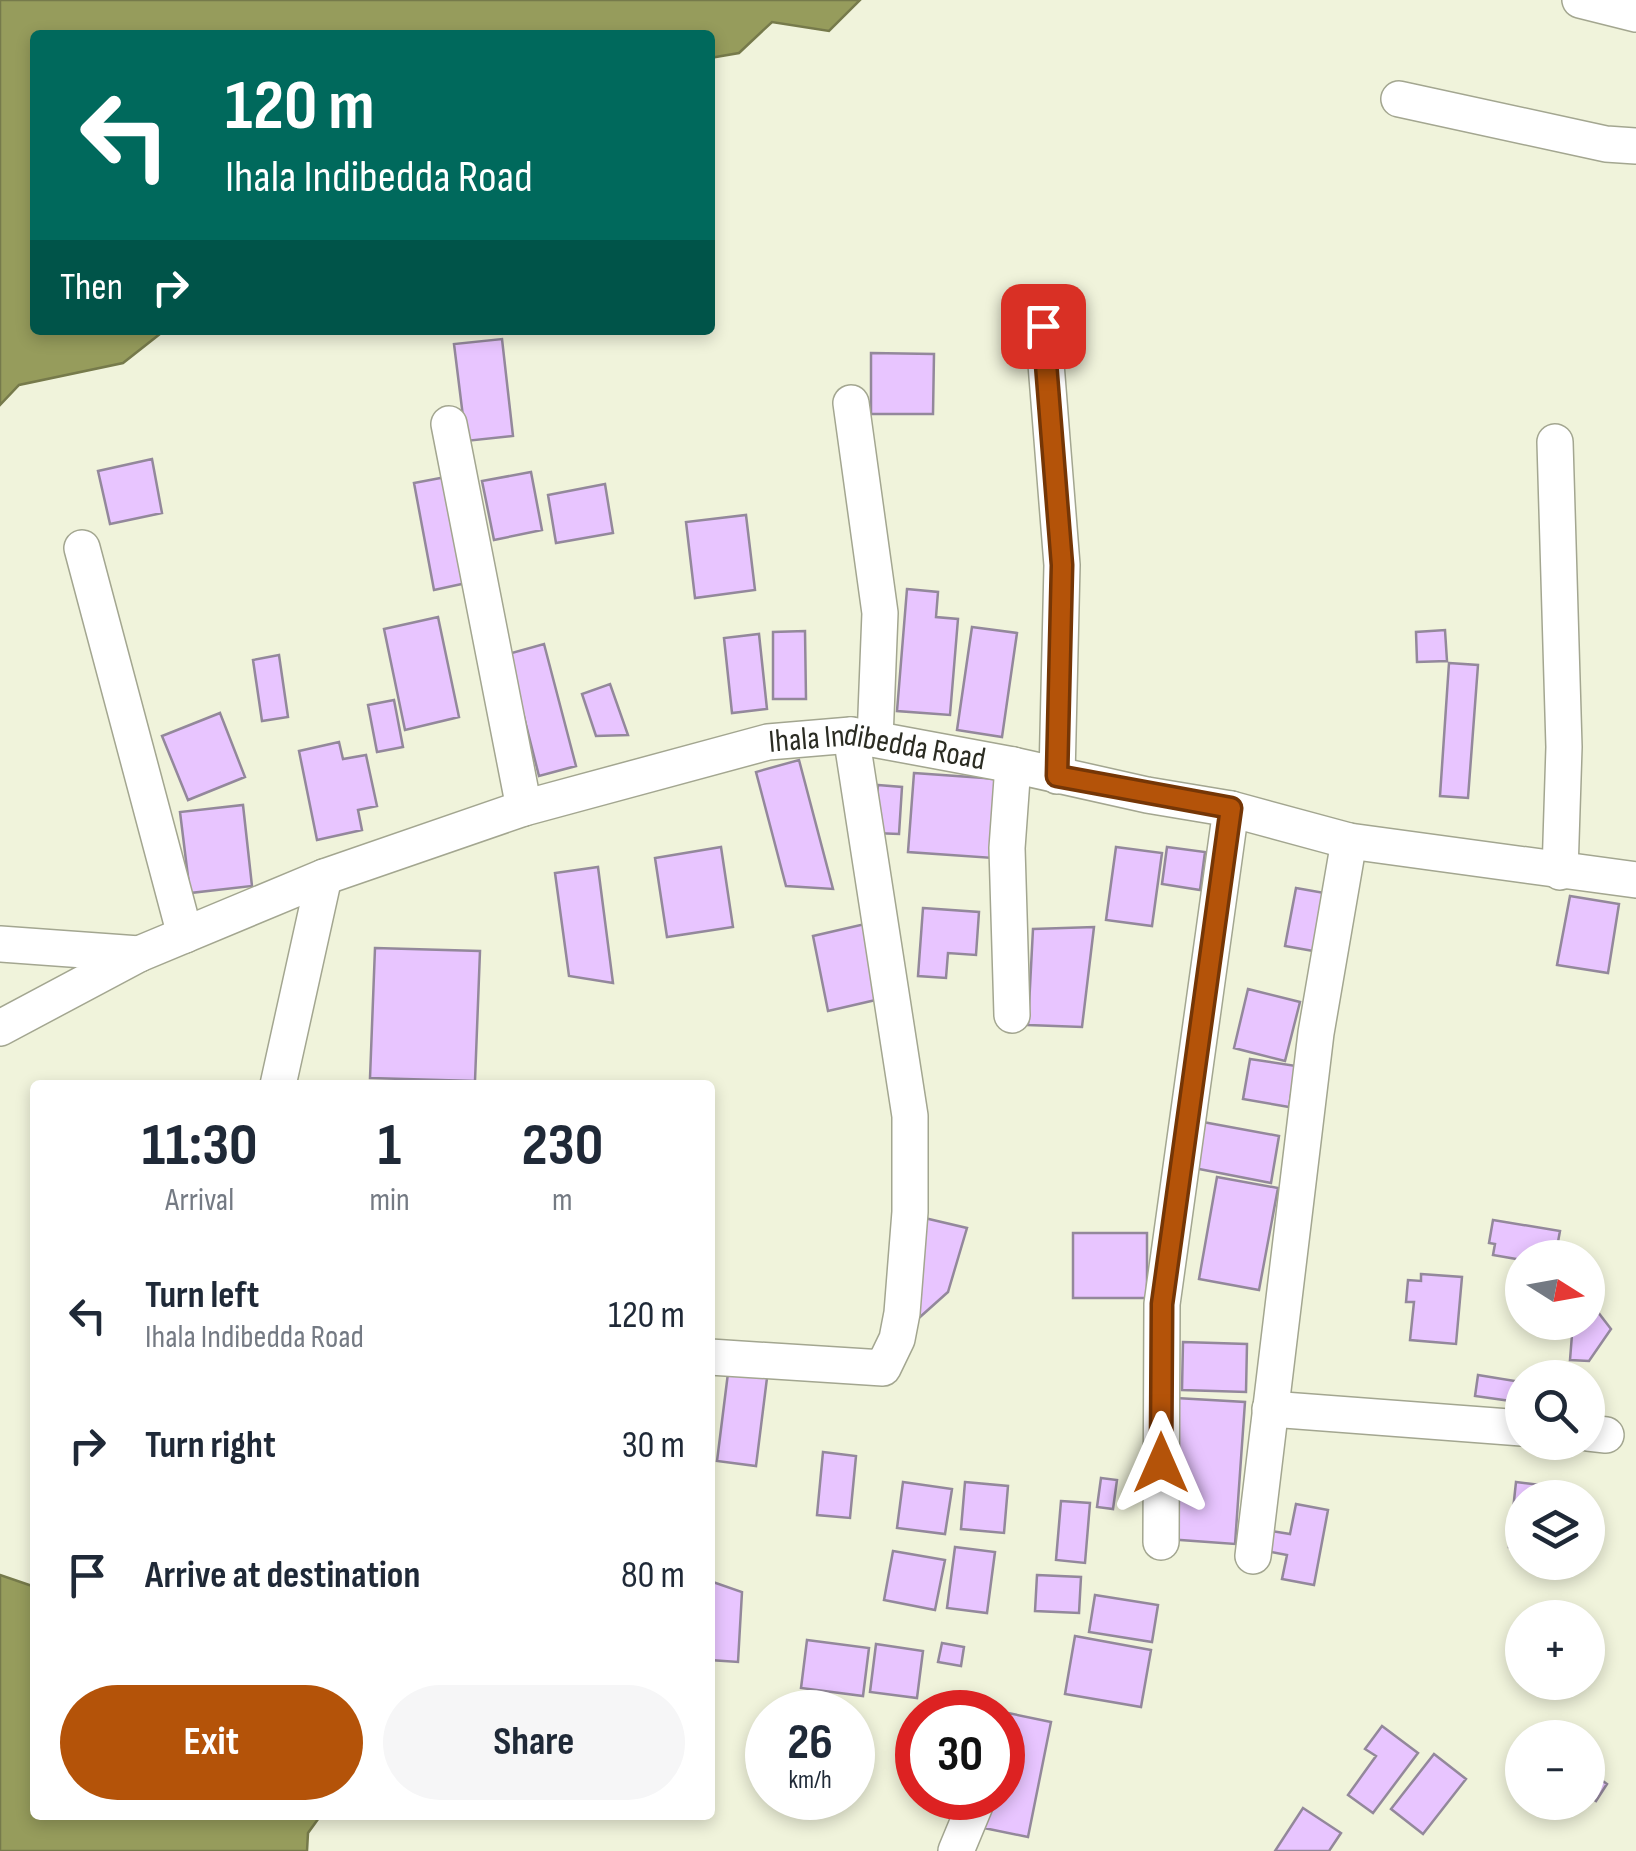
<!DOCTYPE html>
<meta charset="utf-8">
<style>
:root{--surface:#fff;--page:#f6f6f7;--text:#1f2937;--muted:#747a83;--accent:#b45309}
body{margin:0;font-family:"Sofia Sans Condensed",sans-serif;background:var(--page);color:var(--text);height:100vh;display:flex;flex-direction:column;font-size:38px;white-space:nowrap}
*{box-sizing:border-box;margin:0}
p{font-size:32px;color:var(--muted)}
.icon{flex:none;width:55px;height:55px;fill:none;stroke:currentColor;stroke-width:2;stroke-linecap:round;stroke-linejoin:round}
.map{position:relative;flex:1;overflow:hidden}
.drawer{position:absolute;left:30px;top:1080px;width:685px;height:740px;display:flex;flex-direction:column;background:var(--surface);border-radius:10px;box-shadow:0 5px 15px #0003}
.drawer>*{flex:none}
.guide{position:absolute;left:30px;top:30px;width:685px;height:305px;border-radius:10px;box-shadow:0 5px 15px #0003;background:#00695c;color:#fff;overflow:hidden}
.needle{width:65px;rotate:101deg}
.fabs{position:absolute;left:1505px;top:1240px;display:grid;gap:20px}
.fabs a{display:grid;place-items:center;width:100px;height:100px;border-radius:50%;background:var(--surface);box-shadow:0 5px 15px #0003;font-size:50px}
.speed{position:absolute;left:745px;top:1690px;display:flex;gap:20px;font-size:50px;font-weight:700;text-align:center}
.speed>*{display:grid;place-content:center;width:130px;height:130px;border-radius:50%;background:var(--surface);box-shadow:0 5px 15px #0003;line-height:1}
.speed small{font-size:25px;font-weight:400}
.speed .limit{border:15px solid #d22;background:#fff;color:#111}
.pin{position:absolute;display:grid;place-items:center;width:85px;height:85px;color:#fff;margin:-42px;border-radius:20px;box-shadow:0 5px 15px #0006}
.me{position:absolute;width:110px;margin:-55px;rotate:0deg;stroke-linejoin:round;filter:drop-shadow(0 0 8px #0008)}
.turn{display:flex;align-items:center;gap:35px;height:210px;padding:0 30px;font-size:45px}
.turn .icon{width:130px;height:130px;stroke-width:2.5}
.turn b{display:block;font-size:70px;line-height:85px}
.then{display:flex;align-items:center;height:95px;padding:0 30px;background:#0003;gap:20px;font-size:38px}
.eta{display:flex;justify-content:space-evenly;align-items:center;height:170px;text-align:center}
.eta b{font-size:60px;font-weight:700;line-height:70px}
.action{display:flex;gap:20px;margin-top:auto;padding:20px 30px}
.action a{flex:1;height:115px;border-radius:60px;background:var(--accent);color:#fff;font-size:40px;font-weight:700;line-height:115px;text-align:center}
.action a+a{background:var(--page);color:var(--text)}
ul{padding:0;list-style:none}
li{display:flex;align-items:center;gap:30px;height:130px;padding:0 30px}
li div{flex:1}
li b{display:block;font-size:38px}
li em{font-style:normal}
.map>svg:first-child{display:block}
</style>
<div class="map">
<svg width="1636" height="1851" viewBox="0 0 1636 1851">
<rect width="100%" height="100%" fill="#f0f3db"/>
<!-- water -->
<path fill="#969c5c" stroke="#767a4b" stroke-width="2.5" d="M0 0H860L829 31 772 22 739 53 710 58V35H35V330H165L123 363 19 385 0 405Z
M0 1575 35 1587V1815H321L308 1833 307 1851H0Z"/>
<!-- building -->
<path fill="#e8c5ff" stroke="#93889b" stroke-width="2.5" d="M502 339 513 436 466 441 454 344Z
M871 353 934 354 933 414H871Z
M152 459 162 513 110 524 98 471Z
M531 472 542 530 494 540 482 481Z
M451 476 471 582 434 590 414 483Z
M605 484 613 533 556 543 548 495Z
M746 515 755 590 695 598 686 522Z
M907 589 938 592 936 617 958 619 950 715 897 711Z
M438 617 459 717 405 730 384 629Z
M972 627 1017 633 1002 737 957 730Z
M1445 630 1447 661 1417 662 1416 632Z
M805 631 806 699H773V632Z
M759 634 767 709 732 713 724 638Z
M544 644 576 766 539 776 508 654Z
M279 655 288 717 262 721 253 660Z
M1449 663 1478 665 1468 798 1440 796Z
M610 684 628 735 596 736 582 694Z
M394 700 403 747 377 752 368 705Z
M220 713 245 777 188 800 162 736Z
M339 742 343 759 366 755 377 806 358 810 362 830 317 840 299 751Z
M799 760 833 889 786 886 756 772Z
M914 773 998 779 993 858 908 852Z
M878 785 902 787 899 834 874 833Z
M243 805 252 886 190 893 180 812Z
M721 847 733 927 667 937 655 858Z
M1116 847 1162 853 1152 926 1106 920Z
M1167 847 1205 852 1200 890 1162 884Z
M598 867 613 983 569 976 555 873Z
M1296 888 1330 894 1319 952 1285 946Z
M1570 896 1619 904 1608 973 1557 965Z
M923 908 979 912 976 955 948 953 946 978 918 976Z
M865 924 880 999 828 1011 813 936Z
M1094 927 1082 1027 1028 1025 1033 929Z
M375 948 480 951 475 1081 370 1078Z
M1248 989 1300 1002 1285 1061 1234 1048Z
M1250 1059 1296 1066 1289 1107 1243 1099Z
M1203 1122 1279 1136 1271 1183 1194 1168Z
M1217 1177 1278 1188 1259 1290 1199 1279Z
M916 1216 967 1228 948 1292 920 1317 903 1312Z
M1493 1220 1560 1231 1555 1258H1522V1260L1493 1255 1495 1244 1489 1243Z
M1073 1233H1147V1298H1073Z
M1421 1274 1462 1277 1456 1344 1410 1340 1414 1302H1406L1408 1280 1421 1281Z
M1588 1306 1594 1307 1611 1329 1589 1361 1570 1360 1573 1322H1588Z
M1183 1342 1247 1344 1246 1392 1182 1390Z
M728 1373 767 1378 756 1466 717 1461Z
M1478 1375 1521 1382 1518 1402 1475 1396Z
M1176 1398 1245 1402 1235 1544 1167 1539Z
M823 1452 856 1456 850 1518 817 1515Z
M1101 1478 1117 1480 1113 1509 1097 1507Z
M903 1482 952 1489 945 1534 897 1528Z
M965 1482 1008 1486 1004 1533 961 1529Z
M1516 1482 1550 1486 1548 1498H1522V1548L1509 1547Z
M1061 1501 1090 1503 1085 1563 1056 1560Z
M1296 1504 1328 1510 1314 1585 1282 1579 1287 1555 1256 1549 1260 1529 1290 1534Z
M955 1547 995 1552 987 1613 947 1608Z
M893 1551 945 1560 935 1610 884 1600Z
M1037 1575 1081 1577 1079 1613 1035 1611Z
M710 1581 742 1592 738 1662 710 1660Z
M1095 1595 1158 1605 1152 1642 1089 1632Z
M1075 1636 1151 1650 1141 1707 1065 1694Z
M807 1640 869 1648 863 1696 801 1688Z
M942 1643 964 1647 961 1666 938 1662Z
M876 1644 923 1651 917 1698 870 1692Z
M1008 1713 1051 1722 1028 1837 984 1828 990 1798H1002V1739Z
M1382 1726 1418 1753 1373 1813 1348 1795 1376 1756 1365 1749Z
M1434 1754 1466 1779 1423 1834 1391 1809Z
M1596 1776 1607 1784 1596 1801 1588 1796V1789Z
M1303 1808 1341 1833 1329 1851H1275Z"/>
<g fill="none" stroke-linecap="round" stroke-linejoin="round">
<!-- minor casing -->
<g stroke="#a3a690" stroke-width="38">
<g id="minor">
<path d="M1580 0 1636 14"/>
<path d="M1399 99 1606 144 1636 146"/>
<path d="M1043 326 1062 565 1057 776"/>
<path d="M851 403 880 613 875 739"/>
<path d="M449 424 524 808"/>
<path d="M1555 442 1564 747 1560 872"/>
<path d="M82 548 185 935"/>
<path d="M0 944 139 954 0 1028"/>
<path id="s1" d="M139 954 324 877 524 808 768 742 851 735 1013 765 1147 795 1231 809 1349 841 1636 880"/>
<path d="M1012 1015 1007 848 1013 765"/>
<path d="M278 1085 324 877"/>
<path d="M710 1357 883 1368 897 1339 902 1313 910 1212V1116L851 735"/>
<path d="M1270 1409 1522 1428"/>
<path d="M1588 1433 1606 1435"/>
<path d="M1161 1542 1162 1304 1231 809"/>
<path d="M1253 1556 1316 1033 1349 841"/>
<path d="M956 1851 978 1798"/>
</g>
</g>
<!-- minor -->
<use href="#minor" stroke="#fff" stroke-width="35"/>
</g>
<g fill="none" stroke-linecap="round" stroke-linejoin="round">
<!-- route casing -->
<g stroke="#753606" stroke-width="25">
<path id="route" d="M1043 326 1062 565 1057 776 1231 808 1162 1304 1161 1463"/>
</g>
<!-- route -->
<use href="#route" stroke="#b45309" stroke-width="18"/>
</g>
<g text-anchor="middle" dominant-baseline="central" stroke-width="10" stroke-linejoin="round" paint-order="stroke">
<!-- street labels -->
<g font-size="32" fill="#2b2c23" stroke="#fdfff1">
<text stroke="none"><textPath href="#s1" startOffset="775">Ihala Indibedda Road</textPath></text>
</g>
</g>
</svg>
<div class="fabs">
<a><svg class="needle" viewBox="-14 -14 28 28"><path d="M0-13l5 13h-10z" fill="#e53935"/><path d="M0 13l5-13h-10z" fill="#747a83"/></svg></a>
<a><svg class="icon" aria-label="search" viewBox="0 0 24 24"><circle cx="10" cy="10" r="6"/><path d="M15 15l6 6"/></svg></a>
<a><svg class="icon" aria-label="layers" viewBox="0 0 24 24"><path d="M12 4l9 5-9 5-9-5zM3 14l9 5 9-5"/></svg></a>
<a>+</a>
<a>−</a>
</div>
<div class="speed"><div>26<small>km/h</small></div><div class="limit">30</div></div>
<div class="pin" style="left:1043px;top:326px;background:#d93025"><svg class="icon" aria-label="arrive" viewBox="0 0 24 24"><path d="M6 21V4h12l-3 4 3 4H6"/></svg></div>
<svg class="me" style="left:1161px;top:1463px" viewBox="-20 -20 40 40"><path d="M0-17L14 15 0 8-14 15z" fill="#b45309" stroke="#fff" stroke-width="4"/></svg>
<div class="guide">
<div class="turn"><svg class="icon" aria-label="left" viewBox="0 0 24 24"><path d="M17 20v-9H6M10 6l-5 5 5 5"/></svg><div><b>120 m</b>Ihala Indibedda Road</div></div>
<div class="then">Then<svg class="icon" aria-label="right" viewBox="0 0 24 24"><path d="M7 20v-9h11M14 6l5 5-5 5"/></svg></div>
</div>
<section class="drawer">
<div class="eta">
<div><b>11:30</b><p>Arrival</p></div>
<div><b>1</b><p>min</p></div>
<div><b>230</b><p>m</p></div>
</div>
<ul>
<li><svg class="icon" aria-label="left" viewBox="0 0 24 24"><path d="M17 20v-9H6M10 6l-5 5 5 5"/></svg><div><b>Turn left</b><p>Ihala Indibedda Road</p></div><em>120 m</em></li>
<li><svg class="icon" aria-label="right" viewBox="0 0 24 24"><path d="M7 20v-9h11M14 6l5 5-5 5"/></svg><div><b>Turn right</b></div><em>30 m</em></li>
<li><svg class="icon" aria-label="arrive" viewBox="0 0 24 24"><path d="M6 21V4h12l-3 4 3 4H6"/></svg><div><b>Arrive at destination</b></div><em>80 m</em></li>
</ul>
<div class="action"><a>Exit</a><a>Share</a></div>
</section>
</div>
